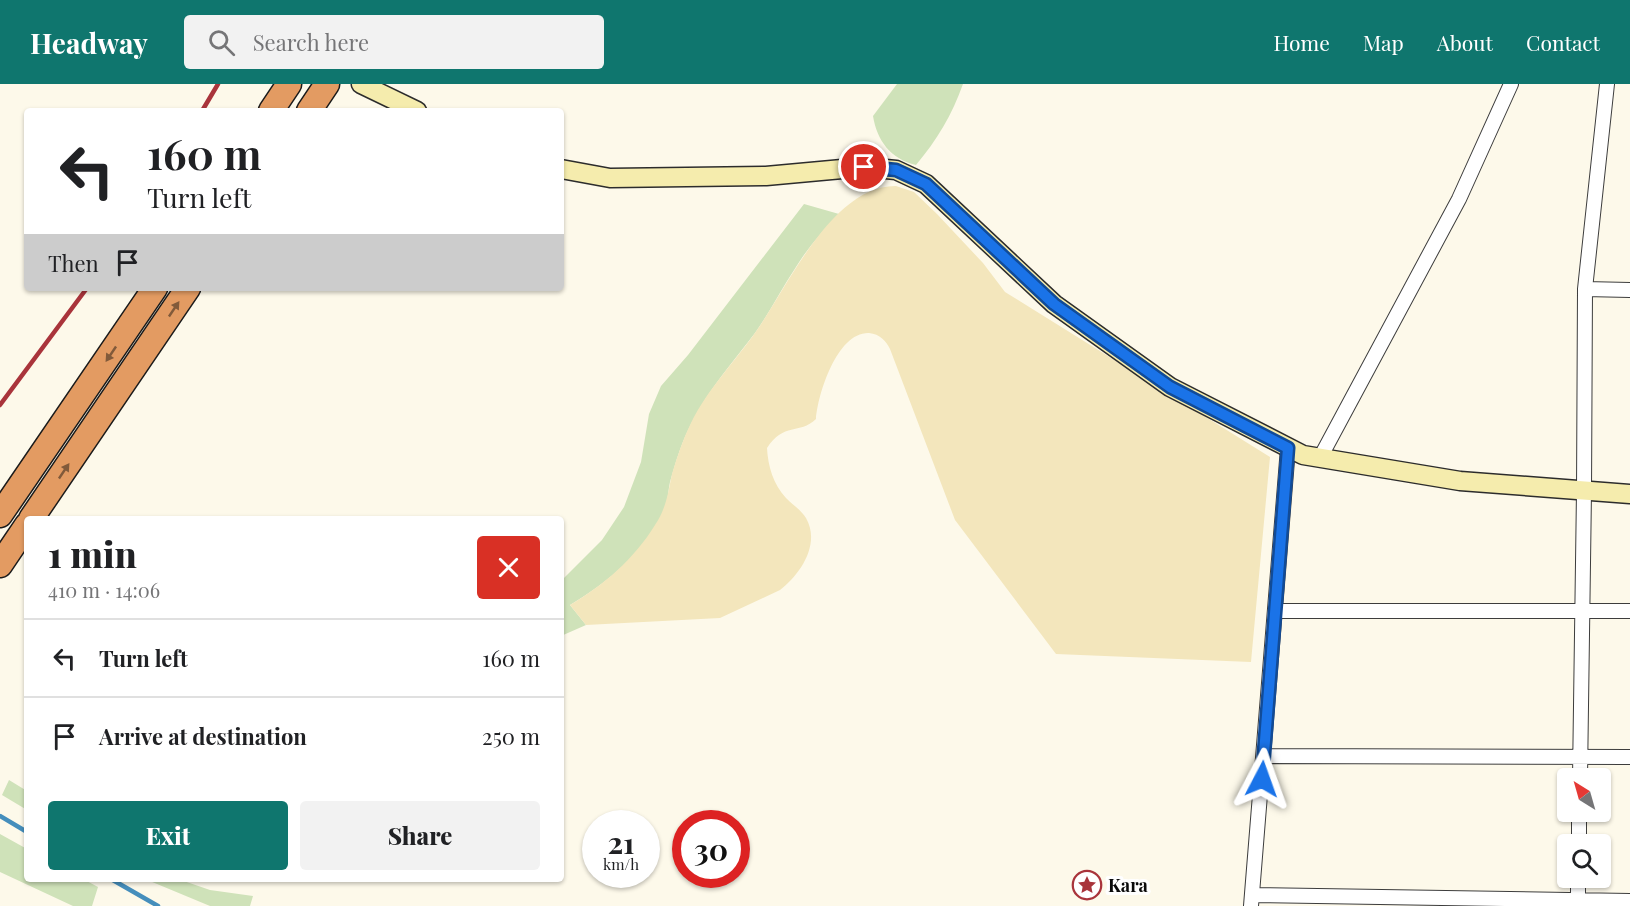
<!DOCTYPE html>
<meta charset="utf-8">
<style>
:root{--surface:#fff;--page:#f2f2f2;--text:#202124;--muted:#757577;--line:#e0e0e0;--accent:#0f766e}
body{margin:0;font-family:"Playfair Display",serif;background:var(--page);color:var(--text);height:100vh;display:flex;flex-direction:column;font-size:22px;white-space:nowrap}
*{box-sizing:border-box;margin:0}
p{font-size:20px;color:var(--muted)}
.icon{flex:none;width:33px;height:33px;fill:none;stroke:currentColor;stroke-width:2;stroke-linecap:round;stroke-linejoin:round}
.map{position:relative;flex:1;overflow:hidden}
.side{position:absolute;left:24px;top:432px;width:540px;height:366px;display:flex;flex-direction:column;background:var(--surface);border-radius:6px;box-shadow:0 2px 4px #0004}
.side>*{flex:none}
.guide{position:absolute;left:24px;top:24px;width:540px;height:183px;border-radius:6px;box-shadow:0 2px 4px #0004;background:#fff;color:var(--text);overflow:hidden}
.needle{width:39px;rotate:323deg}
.tools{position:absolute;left:1557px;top:684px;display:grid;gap:12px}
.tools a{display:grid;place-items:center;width:54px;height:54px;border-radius:6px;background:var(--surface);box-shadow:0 2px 4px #0004;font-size:30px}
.speed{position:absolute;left:582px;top:726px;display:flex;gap:12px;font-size:30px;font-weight:700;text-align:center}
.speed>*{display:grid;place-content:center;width:78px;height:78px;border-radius:50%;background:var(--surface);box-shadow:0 2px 4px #0004;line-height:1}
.speed small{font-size:15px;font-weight:400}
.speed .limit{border:9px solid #d22;background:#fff;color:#111}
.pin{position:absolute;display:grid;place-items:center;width:51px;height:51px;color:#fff;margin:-26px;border:3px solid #fff;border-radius:50%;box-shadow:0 2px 6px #0007}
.me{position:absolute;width:66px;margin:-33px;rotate:4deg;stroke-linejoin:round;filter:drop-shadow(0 0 4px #0008)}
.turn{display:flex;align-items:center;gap:21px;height:126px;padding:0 24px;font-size:27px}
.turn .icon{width:78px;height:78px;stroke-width:2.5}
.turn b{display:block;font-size:42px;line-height:51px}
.then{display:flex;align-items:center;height:57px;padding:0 24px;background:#0003;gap:12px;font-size:22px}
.round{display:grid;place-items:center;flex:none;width:63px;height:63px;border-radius:6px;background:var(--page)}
.head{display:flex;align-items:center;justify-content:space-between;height:102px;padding:0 24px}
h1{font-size:36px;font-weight:800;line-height:45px}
.action{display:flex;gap:12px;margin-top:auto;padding:12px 24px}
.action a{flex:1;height:69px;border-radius:6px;background:var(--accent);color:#fff;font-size:24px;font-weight:800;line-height:69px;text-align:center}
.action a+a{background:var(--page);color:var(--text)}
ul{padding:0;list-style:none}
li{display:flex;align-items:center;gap:18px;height:78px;padding:0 24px;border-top:2px solid var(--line)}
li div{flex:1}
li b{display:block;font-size:22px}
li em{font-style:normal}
header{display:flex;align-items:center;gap:36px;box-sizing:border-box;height:84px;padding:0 30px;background:var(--accent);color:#fff}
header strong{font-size:28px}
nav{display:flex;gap:33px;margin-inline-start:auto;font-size:21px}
.search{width:420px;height:54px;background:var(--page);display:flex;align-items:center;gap:15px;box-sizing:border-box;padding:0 21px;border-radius:6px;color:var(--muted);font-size:22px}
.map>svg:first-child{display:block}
</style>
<header>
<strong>Headway</strong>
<div class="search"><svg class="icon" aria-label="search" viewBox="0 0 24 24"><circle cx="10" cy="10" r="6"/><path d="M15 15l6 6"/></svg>Search here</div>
<nav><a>Home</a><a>Map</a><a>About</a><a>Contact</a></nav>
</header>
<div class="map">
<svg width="1630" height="822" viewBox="0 0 1630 822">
<rect width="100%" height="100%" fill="#fdf9ea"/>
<!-- green -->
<path fill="#cfe2b9" d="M897 0H963C952 31 937 56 916 81 891 75 877 57 873 32Z
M804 120 839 130C824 146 808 163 796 183 782 204 770 228 755 249 733 278 709 305 692 338 682 357 676 377 670 398 668 407 668 417 665 425 648 466 607 499 570 521L586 541 561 552V497L602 456 624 423 641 378 649 330 661 302 688 271Z
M9 696 27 707V726L2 711Z
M0 750 27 765V795H83L98 803 92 822H73L0 788Z
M145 795H178L210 806 253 812 250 822H210Z"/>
<!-- sand -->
<path fill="#f3e6bc" d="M896 102 914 108 937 130 983 179 1005 208 1270 373 1251 578 1056 570 955 436 890 265C886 257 880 250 869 249 837 248 818 310 816 335 799 351 784 338 767 364 768 382 773 400 786 414 793 421 801 426 806 434 821 460 800 491 780 506L720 534 586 541 570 521C604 501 634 475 655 441 666 425 668 409 672 390 677 373 683 355 691 339 708 304 735 278 757 246 788 202 833 101 896 102Z"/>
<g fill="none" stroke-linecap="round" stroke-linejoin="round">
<!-- stream -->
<path stroke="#458ebc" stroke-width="4.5" d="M0 732 27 748
M111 795 158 822"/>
<!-- street casing -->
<g stroke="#3d3d3d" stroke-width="16">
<path id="street" d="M1585 205 1630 206
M1320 374 1459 115 1511 0
M1275 527H1630
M1264 672 1630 673
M1580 694 1584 407 1585 205 1607 0
M1579 760V728
M1253 811 1630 817
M1578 817V794
M1251 822 1288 364"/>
</g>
<!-- secondary casing -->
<g stroke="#2c2c2c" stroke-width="21">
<path id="secondary" d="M361 0 417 27
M561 85 610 94 766 92 864 83 896 86 926 100 1054 220 1170 303 1303 371 1460 397 1630 410"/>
</g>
<!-- highway casing -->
<g stroke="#1b1b1b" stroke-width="27">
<path id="highway" d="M271 27 289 0
M309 27 327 0
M0 431 155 204
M31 435 188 204
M0 481 27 441"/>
</g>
<!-- street -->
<use href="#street" stroke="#fff" stroke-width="14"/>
<!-- secondary -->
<use href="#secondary" stroke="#f5ecad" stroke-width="18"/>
<!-- highway -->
<use href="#highway" stroke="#e39b62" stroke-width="24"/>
<!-- rail -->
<path stroke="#a9343b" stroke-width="4.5" d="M202 27 218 0
M0 321 87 204"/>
</g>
<!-- one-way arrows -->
<defs><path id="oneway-solid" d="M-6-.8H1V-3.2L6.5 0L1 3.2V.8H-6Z" transform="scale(1.5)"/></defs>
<g fill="#815a3a">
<use href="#oneway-solid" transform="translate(174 225) rotate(-56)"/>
<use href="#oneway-solid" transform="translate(111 270) rotate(124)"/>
<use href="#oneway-solid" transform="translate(64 387) rotate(-56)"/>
</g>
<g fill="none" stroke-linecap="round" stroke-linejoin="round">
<!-- route casing -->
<g stroke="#114b97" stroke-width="15">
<path id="route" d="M864 83 896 86 926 100 1054 220 1170 303 1288 364 1262 695"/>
</g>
<!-- route -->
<use href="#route" stroke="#1a73e8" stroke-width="10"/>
</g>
<!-- icons -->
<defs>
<g id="sight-ring" transform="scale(1.5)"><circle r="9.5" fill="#fff" stroke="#a9343b" stroke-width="1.5"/><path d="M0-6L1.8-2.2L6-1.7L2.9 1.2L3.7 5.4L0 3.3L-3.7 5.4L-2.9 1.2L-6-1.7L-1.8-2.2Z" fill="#a9343b"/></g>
</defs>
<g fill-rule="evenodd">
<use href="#sight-ring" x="1087" y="801"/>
</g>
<g text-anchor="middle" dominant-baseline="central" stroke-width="6" stroke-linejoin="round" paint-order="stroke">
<!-- poi labels -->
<g font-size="18" font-weight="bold" fill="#0a0a0a" stroke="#fff" text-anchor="start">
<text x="1108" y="801">Kara</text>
</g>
</g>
</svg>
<div class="tools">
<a><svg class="needle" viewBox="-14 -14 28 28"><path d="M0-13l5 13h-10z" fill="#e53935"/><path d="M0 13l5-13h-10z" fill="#757577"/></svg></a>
<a><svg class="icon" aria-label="search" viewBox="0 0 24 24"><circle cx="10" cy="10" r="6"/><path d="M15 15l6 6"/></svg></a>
</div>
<div class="speed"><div>21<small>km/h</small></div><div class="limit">30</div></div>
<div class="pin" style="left:864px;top:83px;background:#d93025"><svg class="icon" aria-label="arrive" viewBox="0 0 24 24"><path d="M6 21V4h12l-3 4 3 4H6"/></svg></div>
<svg class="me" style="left:1262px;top:695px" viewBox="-20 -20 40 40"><path d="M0-17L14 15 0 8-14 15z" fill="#1a73e8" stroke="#fff" stroke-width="4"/></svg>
<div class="guide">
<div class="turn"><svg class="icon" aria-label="left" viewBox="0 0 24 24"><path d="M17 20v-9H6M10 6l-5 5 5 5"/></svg><div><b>160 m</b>Turn left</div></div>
<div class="then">Then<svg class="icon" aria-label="arrive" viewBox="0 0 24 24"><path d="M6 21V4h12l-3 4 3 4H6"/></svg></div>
</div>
<section class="side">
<div class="head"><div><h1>1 min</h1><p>410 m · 14:06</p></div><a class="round" style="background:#d93025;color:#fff"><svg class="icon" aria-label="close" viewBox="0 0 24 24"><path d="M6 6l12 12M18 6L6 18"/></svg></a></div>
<ul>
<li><svg class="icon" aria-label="left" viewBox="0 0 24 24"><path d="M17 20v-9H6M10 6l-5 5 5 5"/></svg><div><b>Turn left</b></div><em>160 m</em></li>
<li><svg class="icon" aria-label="arrive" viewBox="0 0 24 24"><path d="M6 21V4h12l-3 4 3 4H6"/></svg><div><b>Arrive at destination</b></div><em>250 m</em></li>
</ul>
<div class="action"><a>Exit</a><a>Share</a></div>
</section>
</div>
